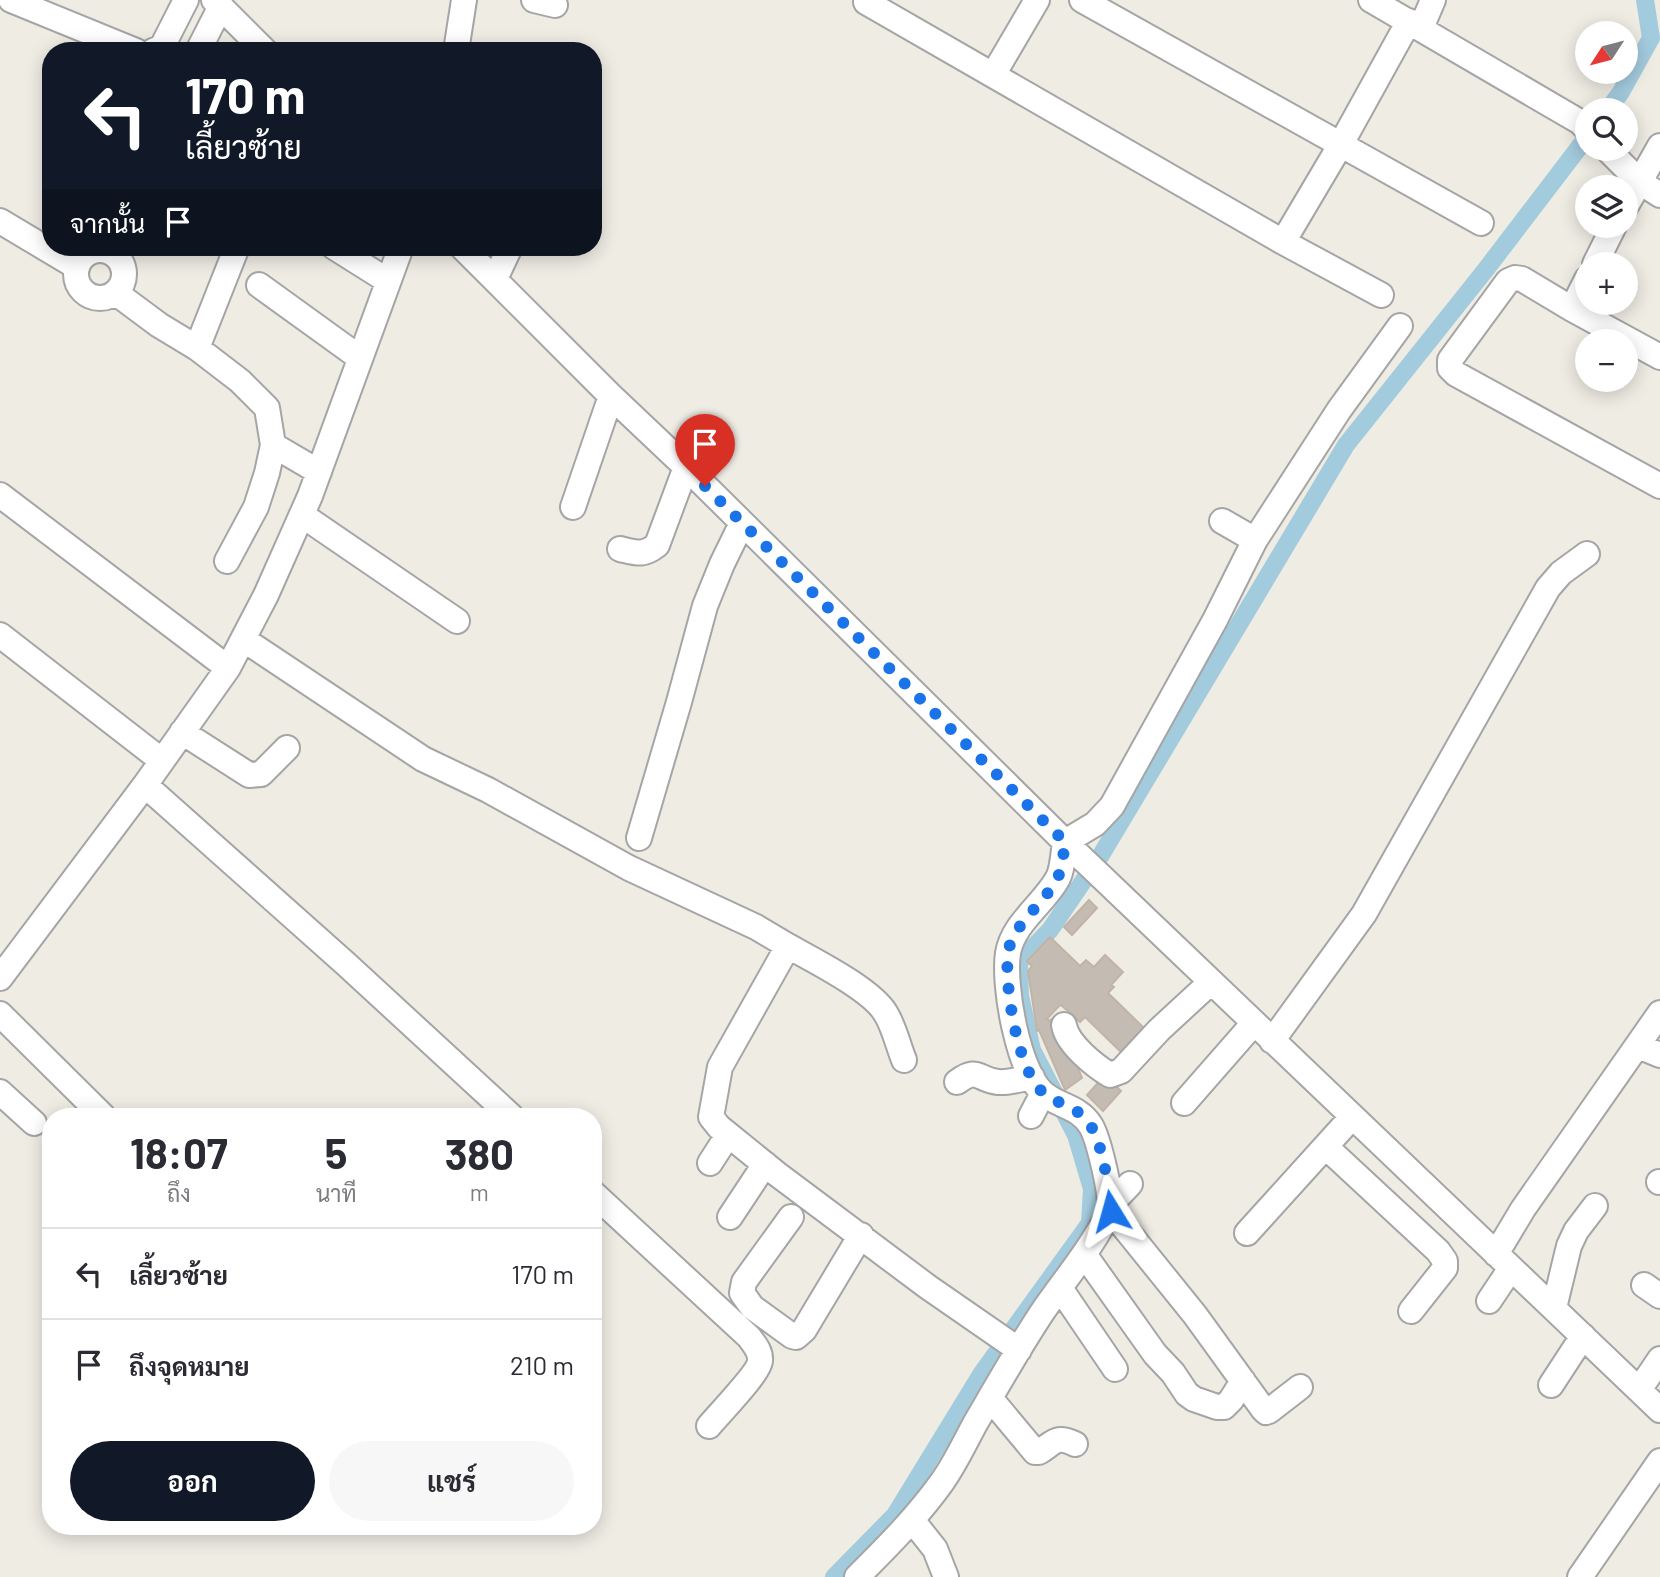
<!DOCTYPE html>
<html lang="th">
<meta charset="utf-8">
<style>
:root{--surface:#fff;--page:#f7f7f7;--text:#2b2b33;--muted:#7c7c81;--line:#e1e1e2;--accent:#111827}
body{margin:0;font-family:Barlow,Sarabun,sans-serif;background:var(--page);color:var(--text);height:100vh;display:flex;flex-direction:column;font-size:26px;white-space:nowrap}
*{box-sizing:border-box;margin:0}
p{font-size:23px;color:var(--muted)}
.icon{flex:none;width:38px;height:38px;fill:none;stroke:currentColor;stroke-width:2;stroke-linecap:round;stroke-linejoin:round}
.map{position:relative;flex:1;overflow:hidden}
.side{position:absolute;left:42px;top:1108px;width:560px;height:427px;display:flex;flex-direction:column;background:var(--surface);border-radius:28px;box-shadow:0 4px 18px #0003}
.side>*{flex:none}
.banner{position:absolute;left:42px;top:42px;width:560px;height:214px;border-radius:28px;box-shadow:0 4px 18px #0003;background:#111827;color:#fff;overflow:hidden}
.needle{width:46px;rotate:234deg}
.controls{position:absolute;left:1575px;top:21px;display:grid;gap:14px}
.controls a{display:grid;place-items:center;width:63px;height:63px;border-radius:50%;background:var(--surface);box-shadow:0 4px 18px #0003;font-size:35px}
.pin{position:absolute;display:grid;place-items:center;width:60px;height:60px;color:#fff;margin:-72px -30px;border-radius:50% 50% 50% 0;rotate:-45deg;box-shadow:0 0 7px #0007}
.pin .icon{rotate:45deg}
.me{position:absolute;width:77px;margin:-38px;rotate:352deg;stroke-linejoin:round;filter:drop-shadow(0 0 5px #0008)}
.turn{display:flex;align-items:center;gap:24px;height:147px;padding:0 28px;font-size:32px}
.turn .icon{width:91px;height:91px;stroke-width:2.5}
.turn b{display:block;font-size:49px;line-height:60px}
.then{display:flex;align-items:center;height:66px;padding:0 28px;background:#0003;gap:14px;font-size:26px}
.eta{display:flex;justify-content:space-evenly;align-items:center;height:119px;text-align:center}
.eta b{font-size:42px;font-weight:700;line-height:49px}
.cta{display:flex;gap:14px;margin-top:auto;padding:14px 28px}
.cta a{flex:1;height:80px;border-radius:42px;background:var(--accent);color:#fff;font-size:28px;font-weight:700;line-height:80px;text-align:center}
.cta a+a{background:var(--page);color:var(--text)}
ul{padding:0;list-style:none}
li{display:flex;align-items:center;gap:21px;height:91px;padding:0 28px;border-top:2px solid var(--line)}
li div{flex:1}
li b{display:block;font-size:26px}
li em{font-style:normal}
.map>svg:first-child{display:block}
</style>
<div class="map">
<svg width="1660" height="1577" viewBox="0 0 1660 1577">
<rect width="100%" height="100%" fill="#efece4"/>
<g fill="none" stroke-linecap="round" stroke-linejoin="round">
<!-- canal -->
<path stroke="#a3cbde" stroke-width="18" d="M1608 110 1621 92 1651 38 1645 0
M834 1577 895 1515 982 1373 1090 1223 1092 1189 1076 1135 1032 1050 1020 996 1019 962 1050 930 1101 855 1346 445 1487 268 1587 137"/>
</g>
<!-- building -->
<path fill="#c4bcb3" stroke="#c1b4a6" stroke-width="2" d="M1089 900 1097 908 1072 935 1064 927Z
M1050 937 1080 966 1086 960 1094 967 1105 955 1123 972 1111 985 1114 987 1108 993 1144 1028 1121 1052 1085 1017 1080 1022 1061 1005 1058 1007 1047 1019 1049 1021 1056 1016 1082 1078 1065 1090 1039 1030 1037 1031 1028 971 1032 966 1027 961Z
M1105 1075 1121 1091 1103 1111 1087 1095Z"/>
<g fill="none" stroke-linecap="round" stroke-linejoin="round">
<!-- minor casing -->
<g stroke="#a5a5a5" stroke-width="28">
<path id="minor" d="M11 0 136 51
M214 0 265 51
M534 0 555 5
M1082 0 1481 223
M1371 0 1580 122 1587 129
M866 2 1283 242 1381 295
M1421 28 1433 0
M153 51 162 47 186 0
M198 51 221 6
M456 51 464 0
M993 75 1037 0
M1607 149 1640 182 1660 195
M1626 206 1660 146
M0 221 77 267
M1283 242 1341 144 1409 21
M334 247 388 281
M462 247 611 396 686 467 1065 842 1660 1410
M76 274a24 24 0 1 1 48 0a24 24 0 1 1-48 0Z
M1595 264 1614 226
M495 279 510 247
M259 285 360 358
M116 293 159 325 197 348 240 381 267 408 273 445 267 473 256 507 227 561
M1572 309 1587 279
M197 348 237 247
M1660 357 1572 309 1522 279 1515 278 1508 281 1450 360V368L1456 374 1660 486
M273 445 319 472
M0 495 228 668
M573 507 611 396
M302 515 457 621
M1222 521 1255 540
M620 549C637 553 643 556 657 545L686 467
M0 635 161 760
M243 639 423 759 488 790 629 868 756 927 788 946 720 1067 711 1117 719 1127 777 1174 928 1287 1019 1350
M182 732 249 775 261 774 287 748
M145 785 346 964 511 1116
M639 838 679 702 705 606 722 564 742 523
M788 946C813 960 873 990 886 1014 894 1027 898 1045 904 1060
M0 978 145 785 228 668 266 595 310 496 401 247
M0 1014 103 1116
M1064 1025C1067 1044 1095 1066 1110 1075L1121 1071 1159 1030 1211 982
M1272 1041 1364 914 1548 588 1561 573 1587 554
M1638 1046 1660 1055
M957 1082C978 1066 978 1080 998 1082 1009 1083 1021 1079 1032 1077
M0 1092 34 1123
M1184 1103 1254 1023
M1031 1116 1043 1093
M1326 1147 1438 1251 1445 1261V1268L1411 1311
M710 1163 728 1135
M1659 1182H1660
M593 1193 749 1337C754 1344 761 1351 760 1361 759 1373 719 1414 709 1426
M1110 1205 1130 1184
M1111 1211 1195 1315 1263 1409 1266 1412 1269 1411 1300 1387
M730 1217 765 1164
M791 1217 744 1282 742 1293 752 1307 792 1336 796 1337 804 1330 861 1235
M1247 1233 1352 1117
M1084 1254 1155 1354 1173 1373 1187 1394 1194 1399 1217 1407H1224L1231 1400 1243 1381
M1496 1254 1523 1209 1660 1013
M1644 1285 1660 1296
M1060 1288 1115 1369
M1489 1301 1511 1268
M1554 1308 1569 1246 1576 1231 1595 1206
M1551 1385 1583 1336
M1639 1390 1660 1359
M990 1398 1035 1452H1039C1055 1442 1056 1435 1075 1444
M912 1520 935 1549 946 1577
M857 1577C887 1547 917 1517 942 1482 955 1464 965 1442 976 1422 997 1386 1018 1349 1041 1314 1060 1286 1082 1260 1099 1231 1102 1225 1107 1219 1109 1213 1114 1200 1098 1138 1091 1126 1079 1106 1059 1107 1043 1093 1018 1071 1003 985 1008 953 1013 923 1044 904 1058 878 1063 868 1063 854 1065 842L1095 824 1112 806 1215 620 1255 540 1339 410 1400 326
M1580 1577 1660 1461"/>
</g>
<!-- minor -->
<use href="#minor" stroke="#fff" stroke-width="24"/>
</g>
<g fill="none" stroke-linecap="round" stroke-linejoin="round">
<!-- route -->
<path stroke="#1a73e8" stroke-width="12" stroke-dasharray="0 21.6" d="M705 486 1065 842C1063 854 1063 868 1057 879 1044 904 1012 925 1008 953 1004 985 1018 1075 1045 1094 1061 1106 1082 1108 1092 1128 1104 1151 1108 1185 1111 1211"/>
</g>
</svg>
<div class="controls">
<a><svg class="needle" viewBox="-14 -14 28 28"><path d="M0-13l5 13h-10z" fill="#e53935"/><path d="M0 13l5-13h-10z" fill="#7c7c81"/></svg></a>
<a><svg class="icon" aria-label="search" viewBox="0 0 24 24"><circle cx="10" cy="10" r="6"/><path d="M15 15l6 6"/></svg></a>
<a><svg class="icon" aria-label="layers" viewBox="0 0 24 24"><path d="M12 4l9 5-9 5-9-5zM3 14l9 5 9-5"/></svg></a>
<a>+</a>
<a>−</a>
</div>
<div class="pin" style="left:705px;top:486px;background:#d93025"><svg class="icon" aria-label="arrive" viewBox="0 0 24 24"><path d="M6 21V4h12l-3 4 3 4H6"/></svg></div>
<svg class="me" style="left:1111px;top:1211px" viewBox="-20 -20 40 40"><path d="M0-17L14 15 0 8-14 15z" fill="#1a73e8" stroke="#fff" stroke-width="4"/></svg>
<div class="banner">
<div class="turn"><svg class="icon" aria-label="left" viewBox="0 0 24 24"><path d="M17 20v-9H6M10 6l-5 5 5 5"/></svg><div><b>170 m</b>เลี้ยวซ้าย</div></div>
<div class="then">จากนั้น<svg class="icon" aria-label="arrive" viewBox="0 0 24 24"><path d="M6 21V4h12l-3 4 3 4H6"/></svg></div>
</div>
<section class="side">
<div class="eta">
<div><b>18:07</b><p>ถึง</p></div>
<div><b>5</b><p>นาที</p></div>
<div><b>380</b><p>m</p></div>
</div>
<ul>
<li><svg class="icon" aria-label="left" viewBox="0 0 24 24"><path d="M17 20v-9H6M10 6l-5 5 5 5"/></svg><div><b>เลี้ยวซ้าย</b></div><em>170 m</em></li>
<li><svg class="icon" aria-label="arrive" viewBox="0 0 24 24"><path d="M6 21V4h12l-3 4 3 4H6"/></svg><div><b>ถึงจุดหมาย</b></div><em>210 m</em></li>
</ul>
<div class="cta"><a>ออก</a><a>แชร์</a></div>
</section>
</div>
